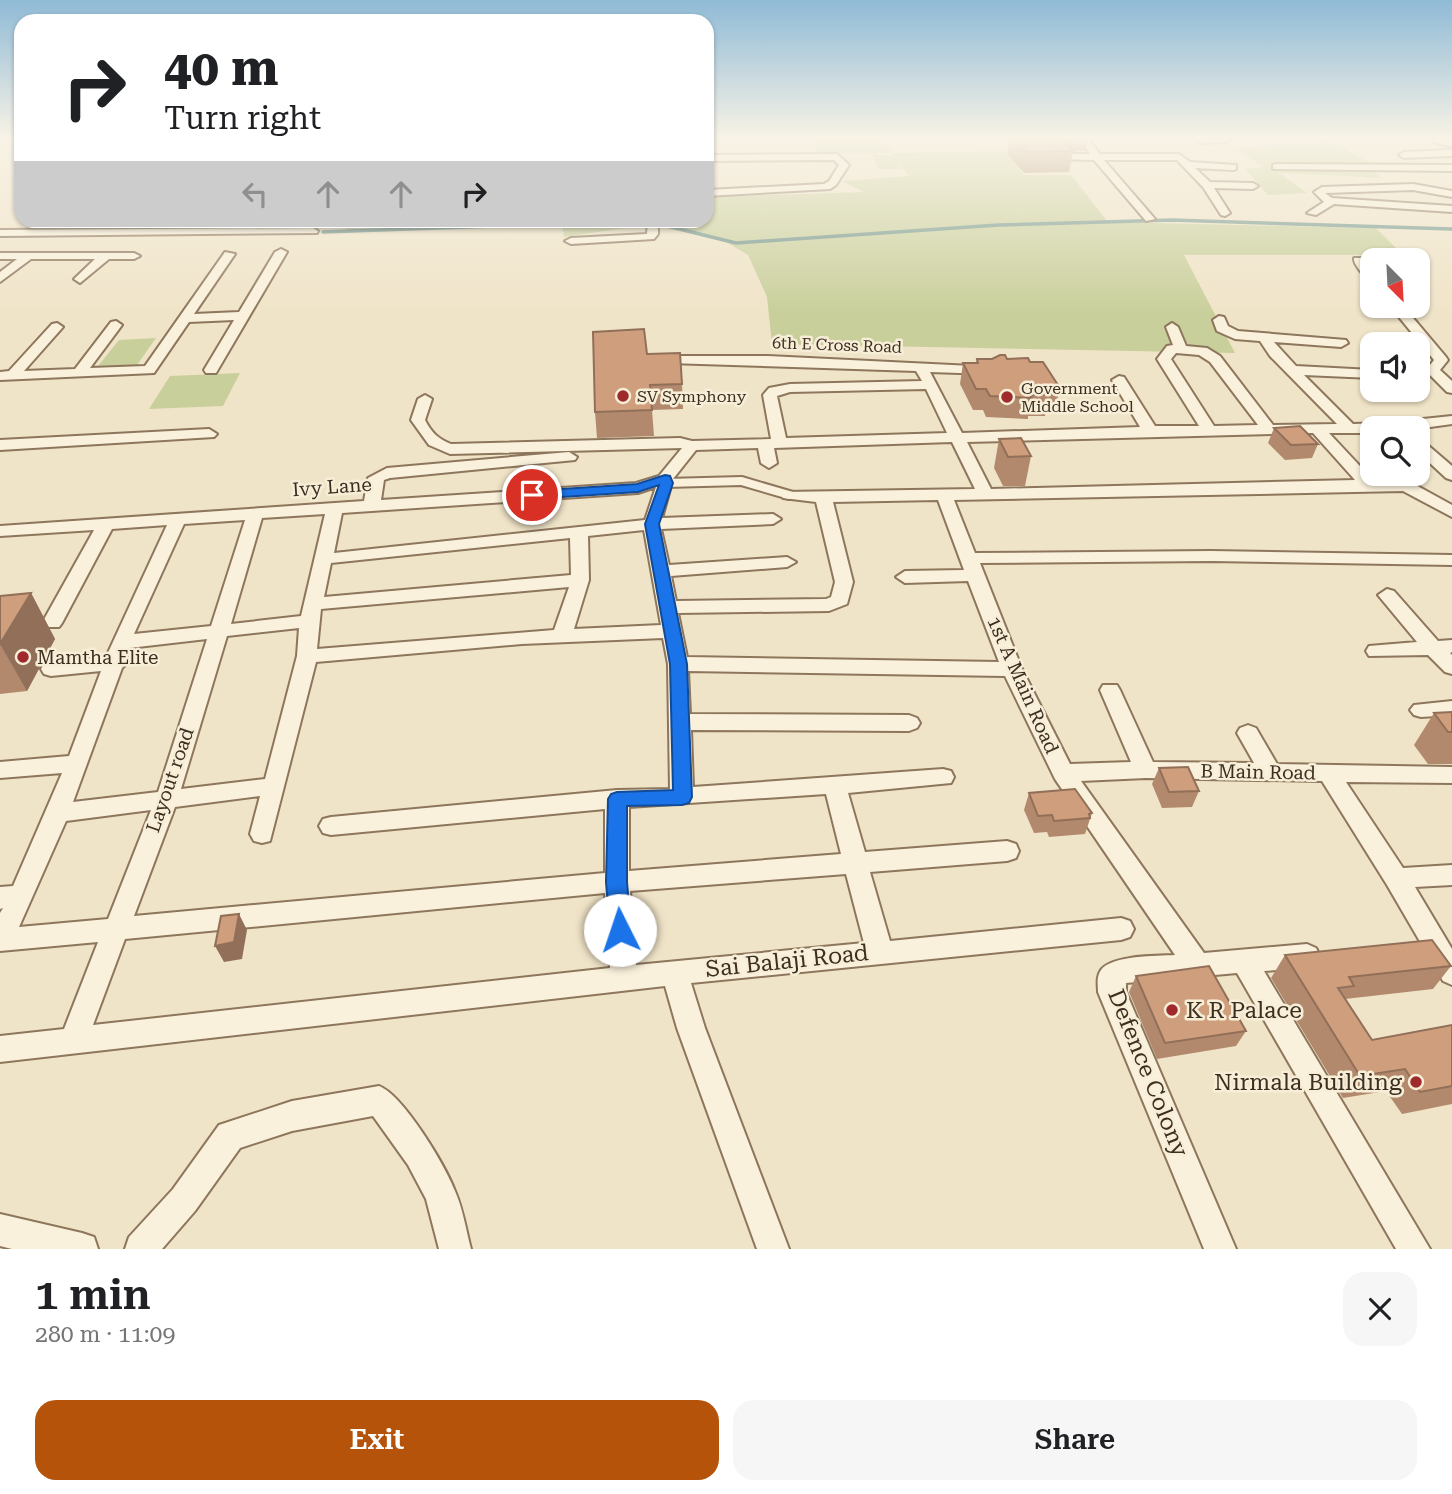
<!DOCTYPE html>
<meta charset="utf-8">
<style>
:root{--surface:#fff;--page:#f6f6f6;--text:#202124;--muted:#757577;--accent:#b45309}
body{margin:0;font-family:"Roboto Serif",serif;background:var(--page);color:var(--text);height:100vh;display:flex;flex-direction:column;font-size:26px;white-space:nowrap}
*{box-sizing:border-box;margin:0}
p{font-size:23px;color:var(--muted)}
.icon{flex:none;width:38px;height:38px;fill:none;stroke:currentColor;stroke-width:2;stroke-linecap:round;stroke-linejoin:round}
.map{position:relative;height:1249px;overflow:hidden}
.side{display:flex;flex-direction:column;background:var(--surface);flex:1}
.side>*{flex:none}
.top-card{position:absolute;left:14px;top:14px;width:700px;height:214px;border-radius:21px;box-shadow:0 2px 5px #0004;background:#fff;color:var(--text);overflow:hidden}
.needle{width:46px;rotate:156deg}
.tools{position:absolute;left:1360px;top:248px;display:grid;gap:14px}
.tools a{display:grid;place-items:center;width:70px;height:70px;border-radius:14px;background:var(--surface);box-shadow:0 2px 5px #0004;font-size:35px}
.pin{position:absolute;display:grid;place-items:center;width:60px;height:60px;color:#fff;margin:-30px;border:4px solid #fff;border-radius:50%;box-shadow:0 2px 7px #0007}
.me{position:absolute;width:77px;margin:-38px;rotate:356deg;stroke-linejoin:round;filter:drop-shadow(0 0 5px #0008)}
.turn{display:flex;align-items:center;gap:24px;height:147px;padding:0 35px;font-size:32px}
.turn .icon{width:91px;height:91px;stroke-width:2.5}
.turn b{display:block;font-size:49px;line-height:60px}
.lanes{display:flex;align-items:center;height:66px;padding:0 35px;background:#0003;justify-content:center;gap:35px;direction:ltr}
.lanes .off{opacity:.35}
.round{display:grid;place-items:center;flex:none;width:74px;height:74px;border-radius:21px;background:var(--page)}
.headline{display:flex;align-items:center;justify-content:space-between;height:119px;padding:0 35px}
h1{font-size:42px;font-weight:600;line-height:52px}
.primary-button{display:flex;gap:14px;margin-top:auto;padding:14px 35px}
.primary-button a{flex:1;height:80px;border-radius:21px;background:var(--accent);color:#fff;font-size:28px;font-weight:600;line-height:80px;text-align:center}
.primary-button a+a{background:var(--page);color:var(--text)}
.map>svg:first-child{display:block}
</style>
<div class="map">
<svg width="1452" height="1249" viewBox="0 0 1452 1249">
<rect width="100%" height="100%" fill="#f0e4c8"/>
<!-- green -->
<path fill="#c9cf9b" d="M814 139H881L892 153 1005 151 1024 175H1071L1108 222 1376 228 1403 255H1184L1235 353 772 344 767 297 748 255 726 242 660 226V221L707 220V197L864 192 842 181 909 176 898 161 901 169H879L871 154 893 156 891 153H817Z
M1330 141 1383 170 1372 171 1382 178 1279 173 1307 193 1268 195 1245 169 1263 167 1234 148Z
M351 221 645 220V225L564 237 562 222 346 230Z
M156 338 137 365 98 366 119 340Z
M240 373 223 406 149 409 170 376Z"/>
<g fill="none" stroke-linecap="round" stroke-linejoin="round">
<!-- stream -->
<path stroke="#6f938a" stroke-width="3.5" d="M323 232 611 222 663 225 736 243 998 225 1172 220 1452 229"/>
<!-- pedestrian casing -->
<g stroke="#8d765c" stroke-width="4">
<path id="pedestrian" d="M742 477 793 492 795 495 789 499 741 485 666 487 660 483 666 479Z"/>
</g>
<!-- minor casing -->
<g stroke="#8d765c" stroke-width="4">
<path id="minor" d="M1080 139H1088L1100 154H1179L1190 162 1236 165V169L1233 170 1195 168 1210 182 1253 183 1258 186 1253 189 1214 188 1230 213 1225 216 1221 215 1203 187 1177 160H1104L1155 219 1146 221 1094 160 1053 159V155L1056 154H1090Z
M1196 139H1230L1226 142 1200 143Z
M1452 150V156L1404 158 1399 155 1404 152Z
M837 154 849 165 836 185 830 189 707 196V190L824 184 829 181 839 165 834 160 707 161V155Z
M1276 164 1452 165V171L1273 169V165Z
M1413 184 1452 191V197L1413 190 1325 193 1332 198 1452 206V212L1334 204 1316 215 1307 213 1324 202 1314 192 1322 187Z
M648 220H658V234L654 239 571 244 565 241 571 238 647 234Z
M313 228 318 231 317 233 0 236V230Z
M281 249 287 252 216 373H206L204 370 234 320 189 322 154 373 0 380V372L9 371 52 324 57 323 63 327 24 371 75 369 111 322 116 321 122 325 90 368 145 366 225 252 235 254 194 314 239 312 275 252Z
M0 253H134L140 256 134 259H109L80 283 74 279 95 259H31L0 282V272L17 259H0Z
M1354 258H1362L1372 269V281C1365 278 1353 264 1354 258Z
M1390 306H1403L1446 357 1448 360 1440 370 1452 381V393L1447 392 1428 373 1426 370 1434 360Z
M1219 316 1224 317 1228 326 1238 331 1346 340 1348 343 1341 347 1274 342 1296 366 1372 370V378L1304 375 1353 424 1384 423 1452 416V424L1416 429H1372V433H1329L1373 480 1412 483 1452 505V517L1403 491 954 500 975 553 1211 551 1452 555V565L1211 561 980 563 1022 669 1070 764 1131 762 1100 690 1103 685H1117L1120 690 1153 762 1254 763 1237 733 1240 728 1248 725 1256 728 1277 764 1452 767V783L1346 782 1403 868 1452 865V885L1415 887 1452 949V985L1443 981 1387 885 1322 781 1146 778 1081 781 1204 953 1307 944 1316 948 1320 956 1316 964 1307 968 1264 971 1430 1249H1396L1237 973 1126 983V992L1236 1249H1204L1098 992C1098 985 1096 977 1101 970 1112 955 1157 956 1175 955L1055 779 1005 676 688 671 690 714 909 715 917 718 920 723 917 728 909 731 691 730 693 787 943 769 951 771 954 777 951 783 848 793 865 852 1007 841 1016 844 1019 851 1016 858 1007 861 870 872 890 941 1121 918 1130 921 1134 929 1130 937 1121 940 691 983 705 1028 789 1249H757L677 1028 665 986 0 1062V1036L64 1029 98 942 0 951V913L3 908 0 909V887L13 886 62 773 0 778V762L69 756 101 671 51 676 44 674 41 669 44 664 51 662 106 657 167 525 112 529 62 623 59 627H45L42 623 94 530 0 536V526L364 501 368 478 387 468 569 452 577 457 575 460 390 478 384 480 381 500 636 483 659 476 682 448 450 454 429 445 411 420 418 399 425 395 432 399 425 420C431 432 438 439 451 444L680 438 692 441 771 439 763 395 769 388 790 384 922 381 916 371 668 363V357L673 356H768L993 367 995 370 988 374 930 372 962 433 1140 427 1112 380 1119 376 1124 377 1155 426H1199L1157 359 1167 346 1173 345 1166 327 1172 323 1178 327 1186 346 1207 348 1220 356 1273 425 1337 424 1270 356 1260 341 1235 339 1217 331 1213 320ZM1176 353 1199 355 1210 362 1258 425 1214 426 1171 359ZM926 389 947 433 786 438 777 396 790 392ZM1313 433 1355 480 991 489 967 442ZM952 442 975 489 783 492 781 495 783 498 816 502 835 582 831 597 826 599 676 601 671 576 787 567 796 562 787 557 669 565 661 529 773 524 781 519 773 514 662 518 673 479 696 450 758 448 761 463 769 468 777 463 774 448ZM656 487 645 520 334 553 342 513 638 493ZM938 500 964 570 905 571 896 577 905 583 968 581 999 662 687 657 678 613 829 611 847 604 853 582 833 502ZM325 514 301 616 231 624 262 518ZM245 520 211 626 134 634 184 524ZM644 530 661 625 574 629 589 580 588 536ZM570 538 571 575 324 597 331 563ZM569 587 554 630 317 649 321 609ZM299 628 297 656 265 779 181 789 227 636ZM663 638 668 664 670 789 617 790 331 817 323 819 319 826 323 833 331 835 605 809V873L134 916 175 807 260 796 250 834 254 841 262 843 270 841 316 662 522 644ZM207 639 158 792 73 802 122 668 127 663 125 660 129 648ZM826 794 841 854 629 871V807ZM151 810 108 919 19 927 66 821ZM846 874 864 943 636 965 630 891ZM605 893 610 968 93 1025 125 939Z
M209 429 217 434 214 437 0 450V440Z
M1418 439 1423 441 1452 466V480L1446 478 1418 452Z
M1387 589 1394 591 1438 641 1452 640V652L1450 653 1452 655V674L1445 672 1428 655 1369 656 1366 651 1369 646 1417 642 1378 595Z
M1452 701V715L1421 717 1414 715 1410 710 1414 705Z
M379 1086C403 1095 445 1165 455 1191 463 1209 466 1230 471 1249H439L426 1199 408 1165 373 1116 292 1131 240 1148 195 1211 162 1249H125L129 1237 173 1189 219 1125 292 1101Z
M0 1214 82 1233 94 1237 98 1249H12L0 1246Z"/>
</g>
<!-- secondary casing -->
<g stroke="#6f573f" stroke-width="4">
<path id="secondary" d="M1432 139H1452V147L1434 142Z"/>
</g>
<!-- pedestrian -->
<use href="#pedestrian" fill="#faf1dc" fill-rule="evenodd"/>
<!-- minor -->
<use href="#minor" fill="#faf1dc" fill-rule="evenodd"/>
<!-- secondary -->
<use href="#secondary" fill="#faf1dc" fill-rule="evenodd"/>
</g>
<!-- wall -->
<path fill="#b2896c" d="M1009 139H1088L1085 151H1073L1069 172 1024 173 1007 154Z
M647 354 682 384 683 409 652 410 654 436 597 438 595 412Z
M977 359H1007L1060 388 1055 409 1046 410 1045 416H1028V419L986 417 983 410H973L960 384 963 363H976Z
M1274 428 1318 444 1312 458 1285 460 1268 443Z
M999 439 1031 456 1025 486H1003L994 468Z
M31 593 55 639 27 691 0 694V596Z
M1452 712V764H1428L1414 745 1434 713Z
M1159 768 1199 791 1192 807 1162 808 1152 784Z
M1029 793 1092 813 1085 834 1049 837 1047 832 1034 833 1024 810Z
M1285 955 1451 966 1433 989 1345 999 1372 1040 1452 1025V1104L1402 1114 1386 1091 1343 1098 1271 978Z
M1136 976 1246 1031 1236 1046 1157 1059 1129 992Z"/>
<!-- shaded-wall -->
<path fill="#916f58" d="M31 593 55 639 27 691 0 644Z
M239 914 247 930 242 959 224 962 215 946Z"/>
<!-- building -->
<path fill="#cf9f7d" stroke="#916f58" stroke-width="2" d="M1015 139H1055V140L1063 141 1073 151 1027 152Z
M644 329 647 354 680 353 682 384 650 385 652 410 595 412 593 332Z
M1000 355H1005L1007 359 1028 358 1030 362H1043L1060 388 1046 389 1049 394 1030 395 1032 398 990 396 986 389H976L963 363H978L977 359H992Z
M1300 426 1318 444 1291 445 1274 428Z
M1021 438 1031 456 1008 457 999 439Z
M31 593 0 644V596Z
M1452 712V732H1448L1434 713Z
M1188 767 1199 791 1169 792 1159 768Z
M1075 789 1092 813 1089 814 1090 818 1054 821 1052 815 1038 816 1029 793Z
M239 914 234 942 215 946 221 916Z
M1432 940 1451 966 1349 977 1354 986 1338 988 1372 1040 1452 1025V1086L1420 1092 1405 1069 1360 1076 1285 955Z
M1209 966 1246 1031 1165 1043 1136 976Z"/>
<!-- sky -->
<linearGradient id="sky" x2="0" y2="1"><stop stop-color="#8fbad6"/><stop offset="0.44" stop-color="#f8f3e6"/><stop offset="1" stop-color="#f8f3e6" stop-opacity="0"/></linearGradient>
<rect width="1452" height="313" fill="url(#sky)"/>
<!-- route -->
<path fill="#1a73e8" stroke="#114b97" stroke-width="2" d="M665 475 670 476 673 483 659 524 687 664 692 797 689 803 682 805 627 806V882L631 930 628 937 620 939 613 937 610 930 606 882 608 799 611 794 617 792 673 790 670 664 645 524 659 485 638 492 532 499 525 495 532 491 637 484Z"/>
<!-- markers -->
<g fill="#9e2a2b" stroke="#f7eed8" stroke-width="2.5">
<circle cx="623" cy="396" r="7"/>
<circle cx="1007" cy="397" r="7"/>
<circle cx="23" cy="657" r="7"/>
<circle cx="1172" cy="1010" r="7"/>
<circle cx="1416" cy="1082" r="7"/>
</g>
<g text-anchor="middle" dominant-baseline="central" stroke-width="5" stroke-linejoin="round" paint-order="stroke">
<!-- far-street labels -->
<g font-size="16" fill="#3d2e20" stroke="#f7eed8">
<text transform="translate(837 345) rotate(2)">6th E Cross Road</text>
</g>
<!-- far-poi labels -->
<g font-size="16" fill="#3d2e20" stroke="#f7eed8" text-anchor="start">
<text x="1021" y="388">Government<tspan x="1021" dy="18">Middle School</tspan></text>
<text x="637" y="396">SV Symphony</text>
</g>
<!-- street labels -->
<g font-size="19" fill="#3d2e20" stroke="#f7eed8">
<text transform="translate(332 487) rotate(-4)">Ivy Lane</text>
<text transform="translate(1023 685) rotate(66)">1st A Main Road</text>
<text transform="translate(1258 772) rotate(1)">B Main Road</text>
<text transform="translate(170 780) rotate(-71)">Layout road</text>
</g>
<!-- poi labels -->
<g font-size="19" fill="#3d2e20" stroke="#f7eed8" text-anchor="start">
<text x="37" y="657">Mamtha Elite</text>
</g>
<!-- near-street labels -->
<g font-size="23" fill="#3d2e20" stroke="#f7eed8">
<text transform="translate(787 961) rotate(-6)">Sai Balaji Road</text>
<text transform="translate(1148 1073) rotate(68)">Defence Colony</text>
</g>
<!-- near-poi labels -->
<g font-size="23" fill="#3d2e20" stroke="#f7eed8" text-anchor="start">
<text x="1186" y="1010">K R Palace</text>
<text x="1402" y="1082" text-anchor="end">Nirmala Building</text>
</g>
</g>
</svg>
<div class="tools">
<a><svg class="needle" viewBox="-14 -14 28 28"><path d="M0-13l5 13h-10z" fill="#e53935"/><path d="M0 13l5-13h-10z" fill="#757577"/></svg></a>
<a><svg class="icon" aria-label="sound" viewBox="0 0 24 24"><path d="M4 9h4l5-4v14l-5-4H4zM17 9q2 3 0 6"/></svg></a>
<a><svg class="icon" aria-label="search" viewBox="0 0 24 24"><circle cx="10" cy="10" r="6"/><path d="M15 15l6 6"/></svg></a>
</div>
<div class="pin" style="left:532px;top:495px;background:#d93025"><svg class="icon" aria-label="arrive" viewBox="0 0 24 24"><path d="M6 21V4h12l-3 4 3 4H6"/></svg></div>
<svg class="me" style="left:620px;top:930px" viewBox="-20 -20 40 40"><circle r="19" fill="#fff"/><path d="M0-13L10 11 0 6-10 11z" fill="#1a73e8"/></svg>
<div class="top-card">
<div class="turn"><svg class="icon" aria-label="right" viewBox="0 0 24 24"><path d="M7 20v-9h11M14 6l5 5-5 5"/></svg><div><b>40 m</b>Turn right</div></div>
<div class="lanes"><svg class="icon off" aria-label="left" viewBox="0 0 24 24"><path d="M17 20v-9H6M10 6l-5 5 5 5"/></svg><svg class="icon off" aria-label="ahead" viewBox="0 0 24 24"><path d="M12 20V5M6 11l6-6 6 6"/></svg><svg class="icon off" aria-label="ahead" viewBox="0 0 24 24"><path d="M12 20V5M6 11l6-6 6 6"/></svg><svg class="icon" aria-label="right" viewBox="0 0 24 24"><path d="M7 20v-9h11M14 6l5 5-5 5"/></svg></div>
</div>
</div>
<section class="side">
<div class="headline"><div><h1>1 min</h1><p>280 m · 11:09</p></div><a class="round"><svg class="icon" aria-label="close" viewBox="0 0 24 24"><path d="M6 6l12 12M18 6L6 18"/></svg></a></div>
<div class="primary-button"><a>Exit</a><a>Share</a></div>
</section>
